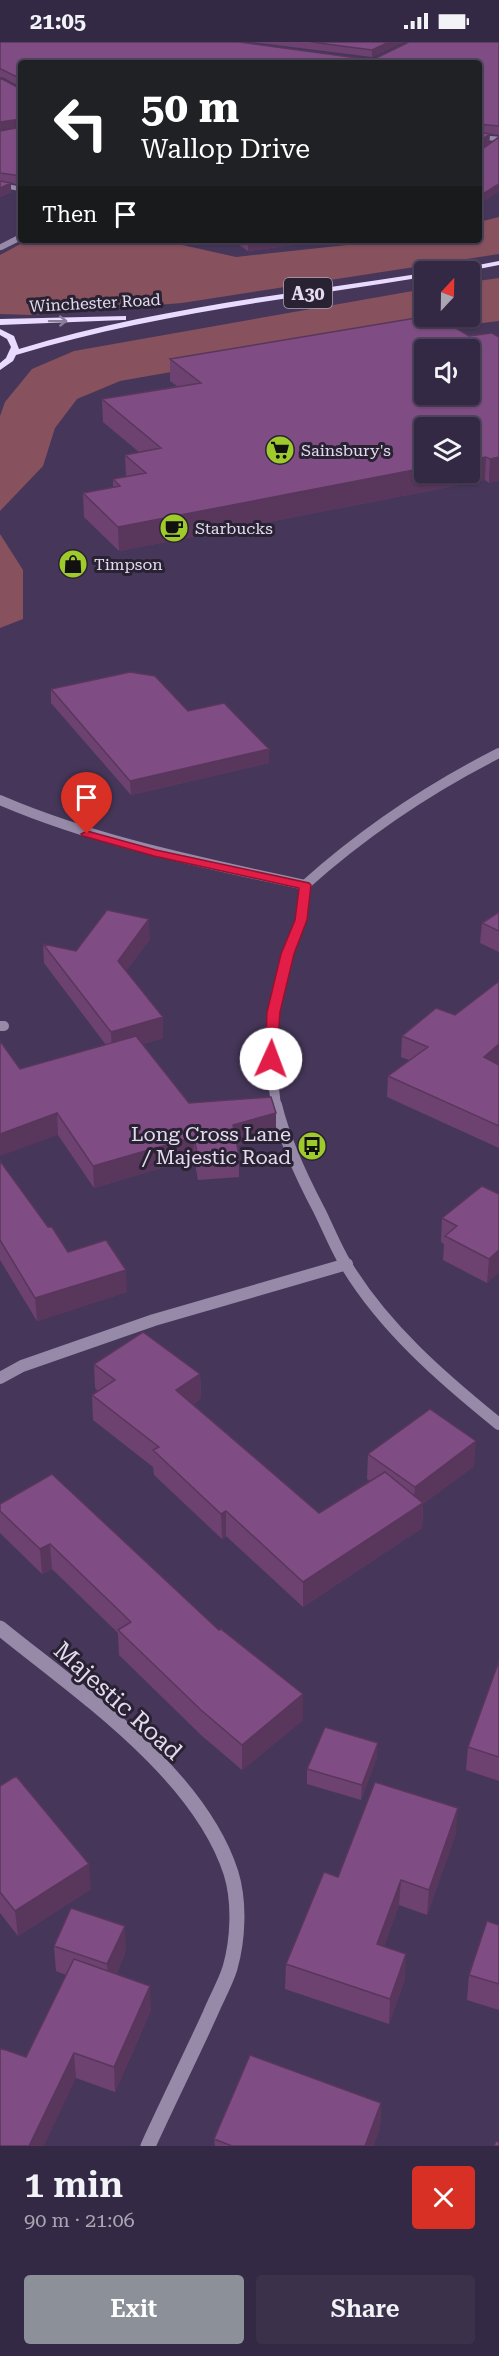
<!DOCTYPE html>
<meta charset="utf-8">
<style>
:root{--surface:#342944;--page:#3c314b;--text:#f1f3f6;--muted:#a9a6b2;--line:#4e455d;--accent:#8c9099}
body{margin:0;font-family:"Roboto Serif",serif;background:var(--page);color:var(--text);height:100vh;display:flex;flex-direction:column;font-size:22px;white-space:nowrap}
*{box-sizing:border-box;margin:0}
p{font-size:20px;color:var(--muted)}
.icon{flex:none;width:33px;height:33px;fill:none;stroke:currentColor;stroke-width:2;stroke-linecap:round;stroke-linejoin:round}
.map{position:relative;height:2104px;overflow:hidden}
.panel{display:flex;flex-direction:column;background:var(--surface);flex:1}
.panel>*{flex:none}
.hud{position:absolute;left:18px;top:18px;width:464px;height:183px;border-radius:6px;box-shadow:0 2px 4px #0004,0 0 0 2px var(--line);background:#202124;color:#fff;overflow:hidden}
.needle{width:39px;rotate:22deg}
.controls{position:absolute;left:414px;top:219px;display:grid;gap:12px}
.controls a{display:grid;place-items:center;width:66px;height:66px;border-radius:6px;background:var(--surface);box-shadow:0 2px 4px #0004,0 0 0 2px var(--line);font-size:30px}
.pin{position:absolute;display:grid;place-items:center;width:51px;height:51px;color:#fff;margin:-62px -26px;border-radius:50% 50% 50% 0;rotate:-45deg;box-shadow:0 0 6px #0007}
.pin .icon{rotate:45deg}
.me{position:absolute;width:66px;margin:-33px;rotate:2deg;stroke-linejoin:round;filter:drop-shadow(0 0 4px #0008)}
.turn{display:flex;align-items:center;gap:21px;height:126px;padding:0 24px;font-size:27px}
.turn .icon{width:78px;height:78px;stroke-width:2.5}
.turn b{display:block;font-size:42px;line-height:51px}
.then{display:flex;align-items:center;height:57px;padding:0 24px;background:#0003;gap:12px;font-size:22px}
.round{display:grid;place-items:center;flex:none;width:63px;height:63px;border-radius:6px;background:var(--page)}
.headline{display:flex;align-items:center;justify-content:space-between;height:102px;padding:0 24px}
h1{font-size:36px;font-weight:600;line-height:45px}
.action{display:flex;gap:12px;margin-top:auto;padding:12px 24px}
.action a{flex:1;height:69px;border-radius:6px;background:var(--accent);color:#fff;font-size:24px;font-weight:600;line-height:69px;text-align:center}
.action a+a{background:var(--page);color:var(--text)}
.status{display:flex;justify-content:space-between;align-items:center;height:42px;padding:0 30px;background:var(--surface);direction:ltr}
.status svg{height:16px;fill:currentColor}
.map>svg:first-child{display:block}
</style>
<div class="status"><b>21:05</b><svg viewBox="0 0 49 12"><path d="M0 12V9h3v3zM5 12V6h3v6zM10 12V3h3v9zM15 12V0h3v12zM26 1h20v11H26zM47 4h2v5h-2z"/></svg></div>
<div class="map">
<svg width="499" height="2104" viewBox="0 0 499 2104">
<rect width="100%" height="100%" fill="#46375a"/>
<!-- green -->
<path fill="#87515e" d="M499 175V212L182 261 31 273 0 272V213L28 198H160L236 215 393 198H478L479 180Z
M499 236V279L369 295 120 339 77 357 55 386 43 424 0 469V374L5 360 32 327 74 309 424 247V274H470V240Z
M0 492 23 528V577L0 586Z"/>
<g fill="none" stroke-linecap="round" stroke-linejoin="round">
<!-- minor-far4 -->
<path stroke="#978aa8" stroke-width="4.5" d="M478 95 499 97
M0 143 21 147"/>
<!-- minor-far3 -->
<path stroke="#978aa8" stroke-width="6" d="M1 205 21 195"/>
<!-- minor-far2 -->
<path stroke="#978aa8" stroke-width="10" d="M0 758C98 800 201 820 305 843
M0 984H4
M276 1064 271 1020 273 976 287 913 301 879 305 843C364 790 428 747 499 711"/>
<!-- minor-far1 -->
<path stroke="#978aa8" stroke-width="12" d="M276 1063C285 1100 301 1134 319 1168 328 1186 335 1204 345 1221 383 1285 442 1336 499 1382
M0 1336 22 1324 154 1278 347 1222"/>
<!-- minor -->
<path stroke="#978aa8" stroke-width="15" d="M0 1586C79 1650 199 1731 231 1831 240 1860 238 1898 230 1926 225 1942 216 1957 210 1972 190 2016 168 2060 148 2104"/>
<!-- major -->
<path fill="#e9daff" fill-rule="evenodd" d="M499 219V223L463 230H442Z
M424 231V235C288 257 148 273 16 313L13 319 0 328V321L6 316 11 305 7 297 0 293V287L14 294 19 307C150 267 289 252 424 231Z
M126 274V278H123L0 283V277Z"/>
</g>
<!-- wall -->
<path fill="#6d4271" d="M0 0 372 18 499 0V93L480 91 490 92 489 101 478 108V21H21V45L2 35 0 36Z
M252 0H404L372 15Z
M21 85V143L11 141V150L0 155V89Z
M201 198H333L248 209 235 200 209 203Z
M469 294 499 295 489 441 485 438 119 509 84 475 83 451 113 445V437L126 435 125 413 139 410 103 380 102 357 177 344 170 339V317Z
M51 647 188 669 269 721 131 753 51 661Z
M499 870V910L480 901 482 881Z
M150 897 126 929 163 975V996L142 1002 189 1061 276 1093 237 1104 239 1113V1135L198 1138 194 1116 94 1146 58 1093 20 1027 106 1003 44 921 43 902 76 909Z
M499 939 498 1022 499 1106 387 1055 388 1034 409 1018 401 1015 402 994 455 973Z
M0 1119 48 1185 68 1210 127 1250 37 1279 0 1218Z
M499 1152V1230L487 1241 443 1218 444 1202 441 1200 442 1176Z
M94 1322 200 1332 201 1356 193 1362 319 1471 370 1439 367 1437 368 1412 474 1424 423 1462 422 1486 303 1565 226 1494 222 1497 154 1433 153 1425 93 1378 92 1353 98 1349 95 1346Z
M0 1462 303 1678 242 1728 201 1693 119 1613 118 1591 52 1527 42 1532 0 1491Z
M499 1619V1739L466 1728 468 1705Z
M377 1715 361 1758 307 1742V1727Z
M0 1744 91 1847 18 1894 0 1871Z
M456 1791 427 1873 399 1863 384 1904 405 1937 389 1982 285 1947 286 1922 338 1835Z
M499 1883V1968L467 1958 469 1933Z
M54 1904 126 1909 116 1932 151 1968 115 2050 76 2036 26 2015 66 1933 56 1929Z
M381 2061 380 2086 373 2104H215L214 2097Z"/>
<!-- shaded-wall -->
<path fill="#59365c" d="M389 0H404L372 15V8Z
M20 76 21 85 0 88V80Z
M490 92 489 101 478 108V100Z
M11 141V150L0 155V146Z
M499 142V150L478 163V155Z
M209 198H235V200L209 203Z
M261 198H333L248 209V200Z
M486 415 485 438 119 509 118 485 424 426V430H470V418Z
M499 415V439L489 441 490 417Z
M269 707V721L131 753 130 739Z
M149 877 150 897 119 939 118 919Z
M163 975V996L112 1010 111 990Z
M499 1002V1022L482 1036 484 1015Z
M57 1071 58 1093 0 1114V1092Z
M276 1071V1093L234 1105 233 1083Z
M194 1095V1116L94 1146 93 1124Z
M499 1208V1230L487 1241 489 1217Z
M126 1228 127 1250 37 1279 35 1256Z
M200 1332 201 1356 177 1372 176 1348Z
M476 1399 474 1424 423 1462 422 1486 303 1565V1540L413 1468 415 1445Z
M226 1469V1494L222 1497 221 1472Z
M50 1502 52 1527 42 1532 40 1507Z
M303 1652V1678L242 1728V1703Z
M378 1701 377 1715 361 1758 362 1743Z
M458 1766 456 1791 427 1873 429 1848Z
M89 1822 91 1847 18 1894 15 1869Z
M401 1838 399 1863 376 1927 377 1902Z
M125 1884 126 1909 109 1947 107 1922Z
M406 1912 405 1937 389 1982 390 1957Z
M150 1944 151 1968 115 2050 114 2025Z
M74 2011 76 2036 44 2104H29Z
M381 2061 380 2086 373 2104H365Z"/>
<!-- building -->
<path fill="#7f4d83" stroke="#59365c" stroke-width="1.5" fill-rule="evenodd" d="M0 0H239L372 18 409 0H499V84L478 82V21H21V37L1 27H0Z
M311 0H389L372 8Z
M0 36 19 46H21V77L0 80Z
M21 85V134L0 131V89Z
M478 90 490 92 478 100Z
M499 95V142L478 155V110Z
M0 139 11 141 0 146Z
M246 198H261L248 200Z
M428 274H436L469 294 492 291 499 295V415L490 417 486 415 470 418V386H424V426L118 485 83 451 120 444 113 437 146 431 125 413 161 406 102 357 201 341 170 317ZM424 308H470V352H424Z
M130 630 155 634 188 669 224 661 269 707 130 739 51 647Z
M107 868 149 877 118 919 163 975 111 990 43 902 76 909Z
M499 870V889L482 881Z
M499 939V1002L484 1015 499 1023V1084L388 1034 428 1005 402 994 436 966 455 973Z
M136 994 189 1061 271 1055 276 1071 233 1083 239 1113 198 1116 194 1095 93 1124 57 1071 0 1092V999L20 1027Z
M0 1119 48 1185H52L68 1210 106 1198 126 1228 35 1256 0 1198Z
M482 1144 499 1152V1208L489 1217 445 1194 457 1184 442 1176Z
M143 1290 200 1332 176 1348 319 1471 385 1430 423 1461 303 1540 226 1469 221 1472 153 1408 159 1405 92 1353 115 1338 94 1322Z
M430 1367 476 1399 415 1445 368 1412Z
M52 1432 219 1588 221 1587 303 1652 242 1703 201 1668 118 1588 131 1580 50 1502 40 1507 0 1469V1462Z
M499 1619V1715L468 1705Z
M325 1685 378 1701 362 1743 307 1727Z
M16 1734 89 1822 15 1869 0 1850V1744Z
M375 1740 458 1766 429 1848 401 1838 377 1902 406 1912 390 1957 286 1922 324 1830 338 1835Z
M71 1866 125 1884 107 1922 54 1904Z
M487 1879 499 1883V1942L469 1933Z
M74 1917 150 1944 114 2025 74 2011 29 2104H0V2006L26 2015Z
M250 2013 381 2061 365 2104H232L214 2097Z
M496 2099 499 2100V2104H494Z"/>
<!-- one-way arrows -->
<defs><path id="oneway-shaft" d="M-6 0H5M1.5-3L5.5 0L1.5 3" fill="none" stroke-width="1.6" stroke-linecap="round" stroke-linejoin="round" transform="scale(1.5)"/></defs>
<use stroke="#897e98" href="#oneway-shaft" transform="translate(58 279) rotate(-1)"/>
<!-- route -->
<path fill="#e11d48" stroke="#92132f" stroke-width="1.5" d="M87 789 156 808 309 841 311 843 307 878 294 912 280 970 276 1020H267L265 1017 267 970 281 912 295 878 299 846 154 814 83 794 81 792Z"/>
<!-- icons -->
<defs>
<g id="supermarket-disc" transform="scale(1.5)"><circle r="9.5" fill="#9fca2c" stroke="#292232"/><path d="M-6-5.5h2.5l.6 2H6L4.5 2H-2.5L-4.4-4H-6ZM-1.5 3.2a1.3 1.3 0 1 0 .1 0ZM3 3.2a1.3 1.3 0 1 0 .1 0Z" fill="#111"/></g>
<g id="cafe-disc" transform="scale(1.5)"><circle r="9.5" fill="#9fca2c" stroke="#292232"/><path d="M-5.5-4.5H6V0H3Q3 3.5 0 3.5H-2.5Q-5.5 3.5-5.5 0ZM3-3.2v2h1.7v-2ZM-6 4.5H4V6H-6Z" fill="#111"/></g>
<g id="shop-disc" transform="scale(1.5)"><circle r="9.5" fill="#9fca2c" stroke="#292232"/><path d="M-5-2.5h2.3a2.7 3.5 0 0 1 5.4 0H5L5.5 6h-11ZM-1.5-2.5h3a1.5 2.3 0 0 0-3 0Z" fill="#111"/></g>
<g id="bus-disc" transform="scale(1.5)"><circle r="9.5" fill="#9fca2c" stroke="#292232"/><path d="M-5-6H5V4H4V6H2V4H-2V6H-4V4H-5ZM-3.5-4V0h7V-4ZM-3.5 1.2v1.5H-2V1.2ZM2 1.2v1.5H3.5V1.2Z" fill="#111"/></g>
</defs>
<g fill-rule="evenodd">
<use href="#supermarket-disc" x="280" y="408"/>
<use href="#cafe-disc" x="174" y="486"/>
<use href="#shop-disc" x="73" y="522"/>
<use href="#bus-disc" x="312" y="1104"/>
</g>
<g text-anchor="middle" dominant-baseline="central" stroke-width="6" stroke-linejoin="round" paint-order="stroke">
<!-- far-street labels -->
<g font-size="16" fill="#e4dbf0" stroke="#292232">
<text transform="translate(95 261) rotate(-3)">Winchester Road</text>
</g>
<!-- far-poi labels -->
<g font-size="16" fill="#e4dbf0" stroke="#292232" text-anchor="start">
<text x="301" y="408">Sainsbury's</text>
<text x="195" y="486">Starbucks</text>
<text x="94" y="522">Timpson</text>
</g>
<!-- shield labels -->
<rect fill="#292232" stroke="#aca4b7" stroke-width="1.5" x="284" y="236" width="48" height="30" rx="4.5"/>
<g font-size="18" font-weight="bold" fill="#e4dbf0">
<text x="308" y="251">A30</text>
</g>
<!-- poi labels -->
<g font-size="20" fill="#e4dbf0" stroke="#292232" text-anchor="end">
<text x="291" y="1092">Long Cross Lane<tspan x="291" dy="23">/ Majestic Road</tspan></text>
</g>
<!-- near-street labels -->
<g font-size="24" fill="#e4dbf0" stroke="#292232">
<text transform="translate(118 1659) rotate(42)">Majestic Road</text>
</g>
</g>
</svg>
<div class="controls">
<a><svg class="needle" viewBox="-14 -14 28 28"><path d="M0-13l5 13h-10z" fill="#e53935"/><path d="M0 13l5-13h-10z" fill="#a9a6b2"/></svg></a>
<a><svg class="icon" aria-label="sound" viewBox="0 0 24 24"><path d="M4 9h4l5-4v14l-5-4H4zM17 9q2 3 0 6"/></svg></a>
<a><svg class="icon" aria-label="layers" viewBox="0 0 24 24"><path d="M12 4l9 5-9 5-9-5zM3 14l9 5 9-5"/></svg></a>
</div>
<div class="pin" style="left:87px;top:792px;background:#d93025"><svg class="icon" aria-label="arrive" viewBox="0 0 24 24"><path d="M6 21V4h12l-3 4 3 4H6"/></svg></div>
<svg class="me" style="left:271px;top:1017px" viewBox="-20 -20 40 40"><circle r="19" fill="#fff"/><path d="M0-13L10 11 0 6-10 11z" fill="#e11d48"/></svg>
<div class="hud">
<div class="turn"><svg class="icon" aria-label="left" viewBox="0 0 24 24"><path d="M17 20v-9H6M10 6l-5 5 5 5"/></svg><div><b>50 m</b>Wallop Drive</div></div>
<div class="then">Then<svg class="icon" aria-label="arrive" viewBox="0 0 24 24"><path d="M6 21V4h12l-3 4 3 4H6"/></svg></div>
</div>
</div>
<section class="panel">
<div class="headline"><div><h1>1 min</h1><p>90 m · 21:06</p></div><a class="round" style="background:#d93025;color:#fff"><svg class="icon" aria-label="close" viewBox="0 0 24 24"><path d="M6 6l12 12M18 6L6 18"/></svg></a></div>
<div class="action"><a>Exit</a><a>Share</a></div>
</section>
